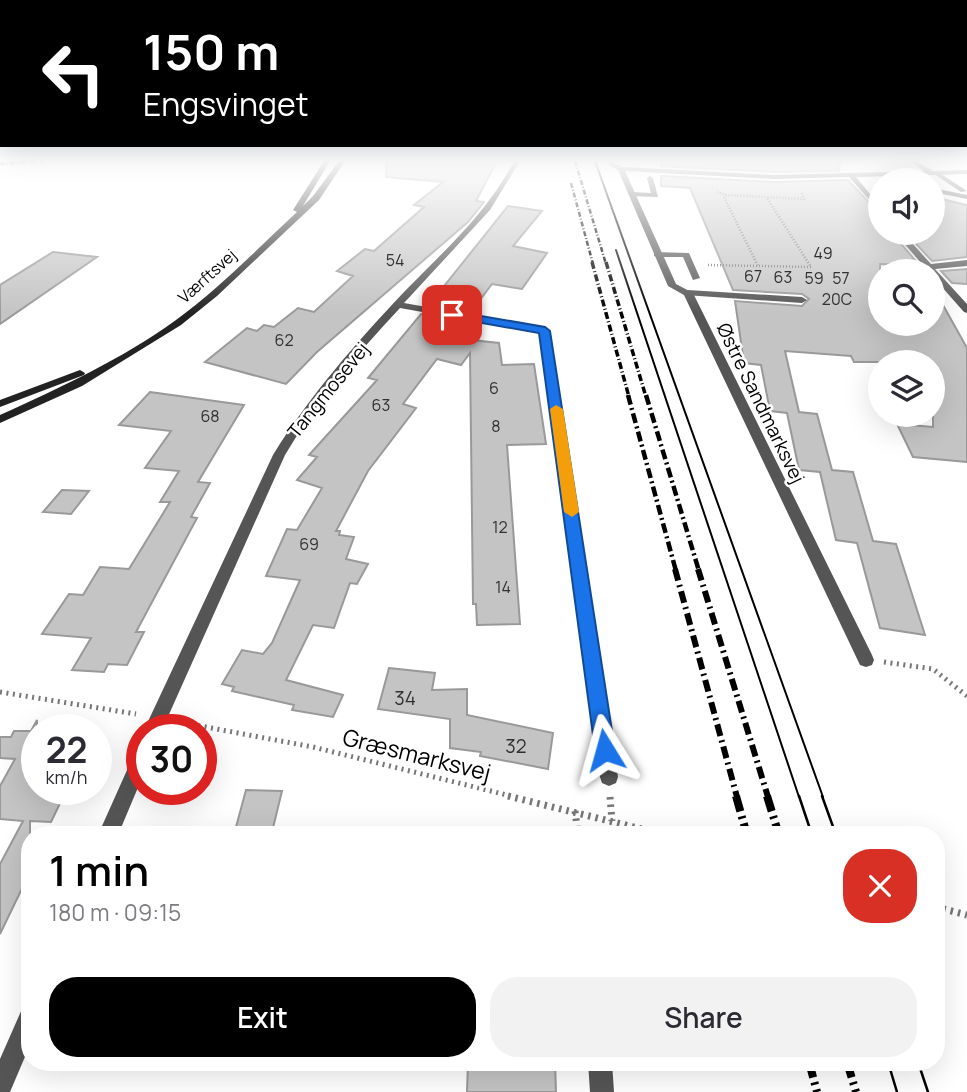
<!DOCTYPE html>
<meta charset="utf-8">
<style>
:root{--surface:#fff;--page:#f2f2f3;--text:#2b2b33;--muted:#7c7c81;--accent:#000}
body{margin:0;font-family:Manrope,sans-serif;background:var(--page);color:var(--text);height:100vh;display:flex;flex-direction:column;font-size:26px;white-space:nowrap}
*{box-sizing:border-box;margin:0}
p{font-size:23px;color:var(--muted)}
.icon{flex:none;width:38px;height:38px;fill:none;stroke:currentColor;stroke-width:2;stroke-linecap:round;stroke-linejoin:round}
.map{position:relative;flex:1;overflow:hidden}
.panel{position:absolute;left:21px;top:826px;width:924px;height:245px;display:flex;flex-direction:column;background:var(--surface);border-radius:28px;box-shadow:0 7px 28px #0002}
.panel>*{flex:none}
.banner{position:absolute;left:0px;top:0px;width:968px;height:147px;box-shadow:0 7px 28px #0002;background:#000;color:#fff;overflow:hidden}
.controls{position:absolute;left:868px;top:168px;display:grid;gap:14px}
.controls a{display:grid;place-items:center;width:77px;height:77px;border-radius:50%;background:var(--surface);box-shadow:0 7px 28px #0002;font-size:35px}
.speed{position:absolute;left:21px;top:714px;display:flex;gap:14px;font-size:35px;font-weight:700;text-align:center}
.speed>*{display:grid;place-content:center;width:91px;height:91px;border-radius:50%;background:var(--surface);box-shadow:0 7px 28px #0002;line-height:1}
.speed small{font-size:18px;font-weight:400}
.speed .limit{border:10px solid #d22;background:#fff;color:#111}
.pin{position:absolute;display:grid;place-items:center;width:60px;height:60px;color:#fff;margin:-30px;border-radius:14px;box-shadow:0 4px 10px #0006}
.me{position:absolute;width:77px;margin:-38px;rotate:352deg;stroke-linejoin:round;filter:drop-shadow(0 0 5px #0008)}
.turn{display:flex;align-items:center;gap:24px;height:147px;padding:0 28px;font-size:32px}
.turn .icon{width:91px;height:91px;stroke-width:2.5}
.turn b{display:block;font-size:49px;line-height:60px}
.round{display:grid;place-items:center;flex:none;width:74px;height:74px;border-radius:28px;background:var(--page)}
.headline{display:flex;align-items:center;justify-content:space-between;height:119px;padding:0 28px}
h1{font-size:42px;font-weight:600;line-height:52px;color:var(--accent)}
.cta{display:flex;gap:14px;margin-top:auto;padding:14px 28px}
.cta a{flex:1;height:80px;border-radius:28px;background:var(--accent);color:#fff;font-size:28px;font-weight:600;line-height:80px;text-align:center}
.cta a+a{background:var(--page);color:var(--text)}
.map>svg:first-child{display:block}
</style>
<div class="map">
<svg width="967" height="1092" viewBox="0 0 967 1092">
<rect width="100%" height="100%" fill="#fff"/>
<!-- building -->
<path fill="#c4c4c4" stroke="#999" stroke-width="2" d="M386 161H497L476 201 484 202 468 222 317 352 286 384 205 362 247 328 257 331 264 325 274 327 298 308 314 312 353 276 337 271 365 249 374 251 424 207 414 205 443 182 386 177Z
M661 161 784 163 783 161H840L839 171 774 172 661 166Z
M661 176 774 182 848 180 880 214V233H892L919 265 880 264V324H933V287L967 348V462L913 457 897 424 933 427V362H854L851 356 785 351 799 412 817 414 832 470 853 472 873 541 896 544 925 635 880 628 857 543 836 540 820 472 799 470 787 413 770 411 761 365 744 363 735 301 802 306 809 299 802 294 733 290 690 188 661 186Z
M933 197 967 205V257L932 261 906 233H933Z
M508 206 542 211 513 246 547 253 522 289 492 284 471 312 429 305Z
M53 252 97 257 0 324V285Z
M967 269V284L952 283 941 271Z
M421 314 464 322 453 338 499 343 502 365 534 364 546 444 507 445 520 624 477 625 476 604H473L470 353 461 365 437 359 403 404 416 408 368 471 336 531H340L339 535 354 537 346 559 368 564 357 584 350 583 334 628 313 625 286 680 343 695 333 717 292 710 294 705 232 691 234 687 222 684 242 650 263 654 272 643 300 580 266 576 287 529 297 530 322 488 297 480 317 457 309 455 377 380 368 378Z
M150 392 244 405 198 482 210 483 191 517 197 518 136 632H144L127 665 108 664 104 672 72 670 91 638 42 634 69 594 83 595 100 567 129 569 170 502H160L179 471 145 468 171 431 119 425Z
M62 490 89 491 71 514 43 512Z
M389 668 435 673 432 690 467 689V715L553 733 548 769 480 756 481 752 450 748V719L378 709Z
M37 720V789H67L51 822 30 821V872L0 934V864L23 821 0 819V786L15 759 0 758V737H11L14 731H31Z
M246 790 282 791 273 828 236 827Z
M468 1062H555L556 1092H467Z"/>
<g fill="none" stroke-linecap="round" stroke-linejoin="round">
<!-- path-far2 -->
<path stroke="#777" stroke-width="2.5" stroke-dasharray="1 2" stroke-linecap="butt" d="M717 192 726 195 804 199 801 192
M726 195 724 197 758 266
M708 265 811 267 767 198"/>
<!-- path-far1 -->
<path stroke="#777" stroke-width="5" stroke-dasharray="2 4.5" stroke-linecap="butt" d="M884 662 933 669 967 696
M0 692 136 714
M179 722 313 747 515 797"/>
<!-- path -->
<path stroke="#777" stroke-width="7" stroke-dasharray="2.5 5" stroke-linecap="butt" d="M508 796 666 835
M610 797 612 821
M575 811 578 835
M936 907 967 915"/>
<!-- lane -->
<path fill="#555" fill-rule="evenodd" d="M934 172H938L967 191 961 192 934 174Z
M650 176 653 178 658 197 629 196 632 192 651 193 647 178Z
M654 252 689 253 700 278 693 280 683 257H657L654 256Z
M688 290 802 297 807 300 802 303 685 295V291Z"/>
<!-- street -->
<path fill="#555" fill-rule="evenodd" d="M514 161H520L490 210 404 303 545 328 550 331 618 777 616 783 609 786 602 783 600 777 540 333 400 308C357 354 317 401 285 455L162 730H144L273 455C310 395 356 343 404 292 444 251 487 213 514 161Z
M608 161H614V163L622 167 774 175 924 171 909 161H916L933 171 967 170V174L856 177 880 206V212L849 177 774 179 625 171 676 284 693 293 872 655 874 660 872 665 866 667 860 665 684 295 668 286 618 170 609 165Z
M933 188 967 195V199L933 192Z
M895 233H903L931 264 967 260V266L935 269 967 304V313L964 312 933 277V271H928Z
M142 747V778L118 835H98L136 750Z
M30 1006V1045L10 1092H0V1059L22 1009Z
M588 1062H612L614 1092H590Z"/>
<!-- secondary -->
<path fill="#222" fill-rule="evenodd" d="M324 161H330L303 206 313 196 339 161H345L319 200 217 296 181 325 82 386 0 423V415C60 388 122 359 176 320 219 289 257 249 297 212L293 210Z
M80 370 85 373 84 375 0 407V400Z"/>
<!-- tram-far1 -->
<path stroke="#000" stroke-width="2" d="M595 161 823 797
M616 250 799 797"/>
<!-- tram -->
<path stroke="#000" stroke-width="2.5" d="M799 796 812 835
M822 796 836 835
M888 1062 897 1092
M918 1062 928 1092"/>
<!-- rail-far4 -->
<path stroke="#000" stroke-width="2.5" stroke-dasharray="5 2 1 2" stroke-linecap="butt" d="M575 161 606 264
M0 164 43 161
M571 183 593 264"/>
<!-- rail-far3 -->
<path stroke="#000" stroke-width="3.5" stroke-dasharray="7 2.5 1 2.5" stroke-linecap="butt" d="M592 262 629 397
M606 262 646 397"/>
<!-- rail-far2 -->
<path stroke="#000" stroke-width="4.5" stroke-dasharray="10 3.5 2 3.5" stroke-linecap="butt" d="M628 395 676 571
M646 395 699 571"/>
<!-- rail-far1 -->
<path stroke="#000" stroke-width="6" stroke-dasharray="12 4.5 2 4.5" stroke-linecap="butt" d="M675 569 737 797
M698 569 768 797"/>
<!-- rail -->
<path stroke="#000" stroke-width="8" stroke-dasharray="16 5 2.5 5" stroke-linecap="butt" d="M736 796 747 835
M767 796 779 835
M809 1062 817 1092
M847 1062 856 1092"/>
</g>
<!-- sky -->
<linearGradient id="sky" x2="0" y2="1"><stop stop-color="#8cadcc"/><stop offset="0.51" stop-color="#fff"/><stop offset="1" stop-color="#fff" stop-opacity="0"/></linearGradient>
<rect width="967" height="313" fill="url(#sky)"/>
<!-- route -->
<path fill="#1a73e8" stroke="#114b97" stroke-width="2" d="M452 311 545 327 550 331 615 750 612 757 605 759 598 757 595 750 539 333 448 317V312Z"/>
<!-- slow -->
<path fill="#f59e0b" d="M556 405 563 409 579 512 572 517 564 512 550 409Z"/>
<g text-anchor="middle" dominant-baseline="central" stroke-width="5" stroke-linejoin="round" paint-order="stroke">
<!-- number labels -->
<g font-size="16" fill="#313131">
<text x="823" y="253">49</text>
<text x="395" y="260">54</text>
<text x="753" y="276">67</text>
<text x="783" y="277">63</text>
<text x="814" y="278">59</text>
<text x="841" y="278">57</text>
<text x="837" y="299">20C</text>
<text x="284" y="340">62</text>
<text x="494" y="388">6</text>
<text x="381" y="405">63</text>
<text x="210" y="416">68</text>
<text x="496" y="426">8</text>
<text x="500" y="527">12</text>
<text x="309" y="544">69</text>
<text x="503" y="587">14</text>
</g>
<!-- far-street labels -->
<g font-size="16" fill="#000" stroke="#fff">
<text transform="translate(207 276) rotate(-42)">Værftsvej</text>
</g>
<!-- street labels -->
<g font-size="19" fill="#000" stroke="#fff">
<text transform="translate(328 390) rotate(-51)">Tangmosevej</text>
<text transform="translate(761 403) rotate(64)">Østre Sandmarksvej</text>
</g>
<!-- near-number labels -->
<g font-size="19" fill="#313131">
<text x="405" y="698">34</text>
<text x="516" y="746">32</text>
</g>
<!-- near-street labels -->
<g font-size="23" fill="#000" stroke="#fff">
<text transform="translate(417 754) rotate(14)">Græsmarksvej</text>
</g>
</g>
</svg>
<div class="controls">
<a><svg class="icon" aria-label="sound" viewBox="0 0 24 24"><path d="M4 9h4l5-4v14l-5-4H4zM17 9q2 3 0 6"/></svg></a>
<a><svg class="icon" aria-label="search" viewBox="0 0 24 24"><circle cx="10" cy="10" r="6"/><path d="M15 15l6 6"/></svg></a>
<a><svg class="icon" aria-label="layers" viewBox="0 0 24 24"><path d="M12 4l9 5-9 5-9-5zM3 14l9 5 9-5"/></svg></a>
</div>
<div class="speed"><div>22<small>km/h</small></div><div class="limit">30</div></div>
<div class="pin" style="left:452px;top:315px;background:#d93025"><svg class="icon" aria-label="arrive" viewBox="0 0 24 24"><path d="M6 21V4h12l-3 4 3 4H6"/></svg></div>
<svg class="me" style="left:605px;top:750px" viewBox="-20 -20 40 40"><path d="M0-17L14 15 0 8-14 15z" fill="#1a73e8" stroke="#fff" stroke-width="4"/></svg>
<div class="banner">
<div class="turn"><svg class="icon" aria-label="left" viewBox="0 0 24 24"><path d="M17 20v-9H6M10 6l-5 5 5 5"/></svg><div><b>150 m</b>Engsvinget</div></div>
</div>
<section class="panel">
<div class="headline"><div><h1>1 min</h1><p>180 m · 09:15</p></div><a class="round" style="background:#d93025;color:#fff"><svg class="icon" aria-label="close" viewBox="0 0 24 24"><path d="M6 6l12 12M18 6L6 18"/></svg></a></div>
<div class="cta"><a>Exit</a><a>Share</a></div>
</section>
</div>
